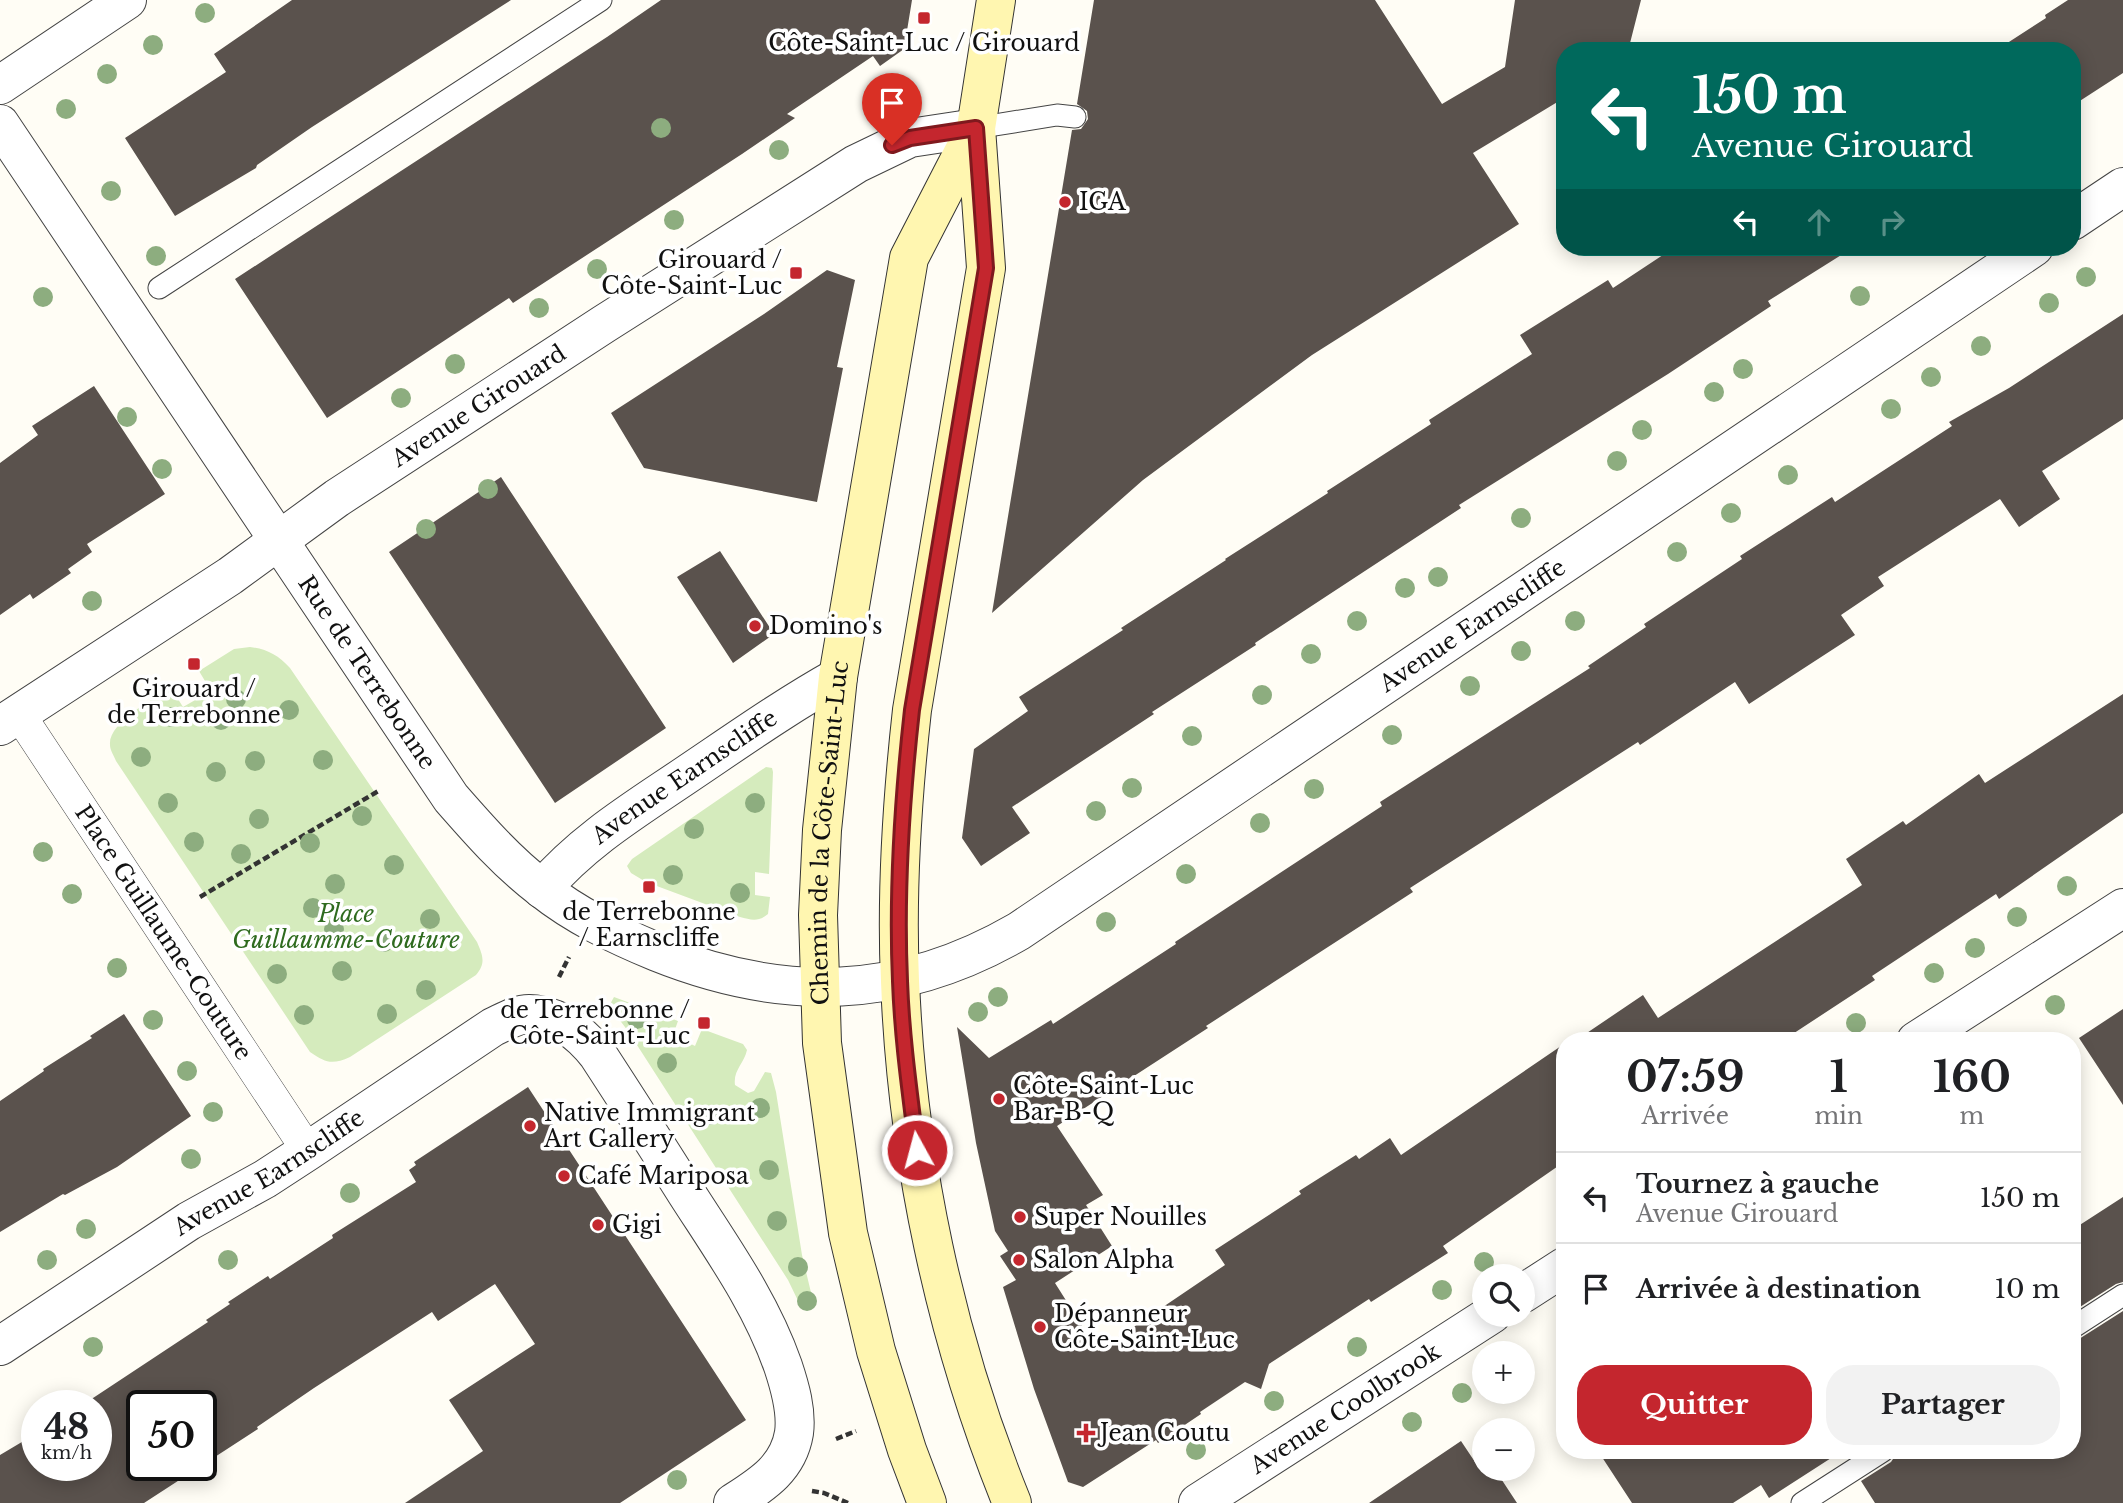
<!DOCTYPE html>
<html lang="fr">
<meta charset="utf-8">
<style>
:root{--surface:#fff;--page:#f2f2f2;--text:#202124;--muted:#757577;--line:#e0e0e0;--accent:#c4262e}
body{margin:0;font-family:"Libre Baskerville",serif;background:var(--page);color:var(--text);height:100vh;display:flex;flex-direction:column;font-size:26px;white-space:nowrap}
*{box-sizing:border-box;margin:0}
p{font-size:23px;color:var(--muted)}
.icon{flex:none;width:38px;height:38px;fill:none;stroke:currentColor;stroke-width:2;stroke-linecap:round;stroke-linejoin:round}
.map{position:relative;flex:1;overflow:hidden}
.drawer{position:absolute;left:1556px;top:1032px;width:525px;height:427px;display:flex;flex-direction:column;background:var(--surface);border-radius:28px;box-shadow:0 4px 18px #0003}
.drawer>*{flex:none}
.banner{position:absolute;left:1556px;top:42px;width:525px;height:214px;border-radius:28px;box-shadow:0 4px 18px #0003;background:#00695c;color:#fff;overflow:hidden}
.buttons{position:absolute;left:1472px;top:1264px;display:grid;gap:14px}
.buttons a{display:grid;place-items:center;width:63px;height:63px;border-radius:50%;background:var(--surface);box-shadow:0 4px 18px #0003;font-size:35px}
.speed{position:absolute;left:21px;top:1390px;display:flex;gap:14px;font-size:35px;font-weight:700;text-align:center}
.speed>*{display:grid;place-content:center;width:91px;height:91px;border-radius:50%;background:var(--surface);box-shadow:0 4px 18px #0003;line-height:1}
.speed small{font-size:18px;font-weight:400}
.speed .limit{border:4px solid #111;border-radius:10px;background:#fff;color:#111}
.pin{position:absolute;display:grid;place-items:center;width:60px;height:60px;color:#fff;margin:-72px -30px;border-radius:50% 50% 50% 0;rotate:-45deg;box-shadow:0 0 7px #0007}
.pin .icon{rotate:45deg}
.me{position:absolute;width:77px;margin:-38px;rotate:353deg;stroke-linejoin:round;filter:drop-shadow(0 0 5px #0008)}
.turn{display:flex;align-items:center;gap:24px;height:147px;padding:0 21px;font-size:32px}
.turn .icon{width:91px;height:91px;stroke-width:2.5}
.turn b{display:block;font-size:49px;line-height:60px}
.lanes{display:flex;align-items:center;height:66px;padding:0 21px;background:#0003;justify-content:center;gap:35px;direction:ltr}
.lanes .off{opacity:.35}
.eta{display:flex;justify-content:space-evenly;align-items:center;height:119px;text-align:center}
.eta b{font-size:42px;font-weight:800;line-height:49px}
.cta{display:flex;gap:14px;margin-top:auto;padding:14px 21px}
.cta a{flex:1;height:80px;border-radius:28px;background:var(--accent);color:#fff;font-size:28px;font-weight:800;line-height:80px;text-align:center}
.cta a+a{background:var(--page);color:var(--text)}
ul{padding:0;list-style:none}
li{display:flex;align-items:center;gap:21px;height:91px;padding:0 21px;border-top:2px solid var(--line)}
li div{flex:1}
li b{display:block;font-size:26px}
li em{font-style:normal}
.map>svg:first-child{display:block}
</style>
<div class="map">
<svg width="2123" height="1503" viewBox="0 0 2123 1503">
<rect width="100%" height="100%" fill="#fffdf5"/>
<!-- green -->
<path fill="#d5ebbd" d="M250 647C267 649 278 655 290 668L477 942C483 956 486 963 476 975L350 1057C332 1065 326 1063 310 1052L116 761C114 756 110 750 110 745 108 722 154 699 171 688L183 707 211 691 199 671 234 649Z
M766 767 772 768 773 772 769 874 755 872V895L770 897 768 914C759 922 751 920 740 917L646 882 631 873 627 866 632 859Z
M614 997 678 1021 673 1035 695 1046 702 1029 743 1044 747 1050C744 1064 733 1070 735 1085L748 1093 754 1091 765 1072 771 1073 776 1092 802 1255 814 1305 802 1309 788 1280 628 1031 609 1006Z"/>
<!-- building -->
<path fill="#5a524d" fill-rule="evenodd" d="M292 0H511L312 127 257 165 256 168 175 216 125 138 226 72 214 54Z
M661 0H912L904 49 880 66 873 56 787 114 795 118 742 154 513 303 509 298 327 418 235 279 607 37Z
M1094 0H1375L1442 104 1505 67 1515 0H1641L1628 51H1564V98L1473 153 1519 224 1312 355 1143 480 992 613 1072 130 1081 129 1088 119 1087 111 1077 104Z
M2068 0H2123V73L2072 106V51H1995L2046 18 2045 15Z
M1675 247H1854L1768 301 1771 306 1668 374 1459 505 1461 508 1255 643 1256 645 1152 712 1154 714 1012 807 1030 833 981 866 962 838 974 749 1028 711 1019 697 1123 630 1121 628 1226 560 1225 559 1328 493 1327 491 1431 424 1429 420 1532 354 1520 335 1608 280 1613 288Z
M827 270 855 280 837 367 843 368 817 502 644 468 611 413 764 314Z
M2123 314V419L2042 471 2060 499 2019 527 2000 499 1878 577 1884 586 1841 615 1855 635 1749 704 1735 682 1640 745 1638 742 1410 888 1413 892 1206 1026 1208 1028 1057 1126 1103 1195 1086 1205 1112 1246 1055 1283 1098 1351 1225 1265 1215 1250 1301 1194 1299 1191 1356 1155 1359 1159 1390 1138 1401 1155 1564 1044V1162L1443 1246 1448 1253 1371 1302 1369 1299 1269 1364 1261 1389 1245 1382 1200 1412 1201 1414 1158 1443 1156 1440 1083 1487 1068 1482 1034 1389 1003 1287 1016 1280 1000 1256 1008 1251 995 1231 976 1143 957 1027 989 1058 1051 1020 1053 1024 1176 944 1175 942 1382 806 1380 802 1590 668 1588 666 1646 627 1644 624 1742 559 1740 556 1832 497 1835 502 1952 426 1949 422 2009 388Z
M94 386 165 494 87 544 92 552 68 569 71 573 33 599 30 594 0 615V463L38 435 32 426Z
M501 477 666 728 555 803 389 552Z
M720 551 774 634 733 663 677 577Z
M2123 694V813L1999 899 1996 894 1872 976 1875 980 1782 1041H1575L1643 995 1658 1018 1862 885 1846 859 1903 821 1906 825 1979 774 1985 783Z
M2123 1009V1105L2079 1038Z
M124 1014 191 1116 117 1167 65 1195 63 1194 0 1232V1101L44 1071 43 1069 92 1038 90 1036Z
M528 1087 746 1420 620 1503H405L483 1451 449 1400 535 1344 495 1284 438 1321 432 1312 314 1388 257 1427 258 1429 144 1503H0V1455L37 1433V1465H96V1405H78L89 1398 90 1400 208 1322 206 1320 230 1304 228 1302 268 1276 270 1279 333 1238 332 1235 416 1182 409 1170 416 1165 414 1162ZM142 1405H201V1465H142Z
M2123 1197V1282L2116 1284 2072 1312V1230Z
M2123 1311V1503H1875L1861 1481 1891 1462 1895 1456 1896 1451H2072V1341L2079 1339Z
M1461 1441 1477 1465 1484 1460V1468H1494L1517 1503H1369Z
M1598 1451H1842L1769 1498 1761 1485 1733 1503H1632Z"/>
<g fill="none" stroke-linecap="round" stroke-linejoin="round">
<!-- service casing -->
<g stroke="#444" stroke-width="23">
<path id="service" d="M976 128 1057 115 1075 117
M159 288 601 0
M2072 1328 2123 1295
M1802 1503 1883 1451"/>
</g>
<!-- pedestrian casing -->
<g stroke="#444" stroke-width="33">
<g id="pedestrian">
<path id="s1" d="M19 714 308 1151"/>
</g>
</g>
<!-- minor casing -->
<g stroke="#444" stroke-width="40">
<g id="minor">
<path d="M0 85 127 0"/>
<path id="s2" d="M0 124 451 798C479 830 507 862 541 888 576 916 616 935 657 952 784 1003 900 1000 1019 931L2034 247"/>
<path d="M2072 221 2123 187"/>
<path id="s3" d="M542 889C584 840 636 809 689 773 738 740 786 706 838 677"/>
<path d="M1916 1041 2123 908"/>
<path d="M1522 1294 1564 1267"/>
<path id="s4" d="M0 1346 189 1221 265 1179 308 1151 493 1027C504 1022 517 1014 529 1014 558 1015 581 1033 598 1055 628 1101 658 1148 687 1194 723 1250 761 1303 783 1366 790 1387 797 1411 794 1433 788 1469 761 1485 733 1503"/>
<path id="s5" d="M1198 1503 1492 1314"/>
</g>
</g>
<!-- tertiary casing -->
<g stroke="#444" stroke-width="40">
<g id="tertiary">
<path id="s6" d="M0 726 230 576 337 498 604 324 856 164 910 138 976 128"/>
</g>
</g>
<!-- secondary casing -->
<g stroke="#333" stroke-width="40">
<g id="secondary">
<path d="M996 0 976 128 986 268 912 710C902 800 896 890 900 981 907 1159 945 1338 1012 1503"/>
<path id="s7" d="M927 1503 907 1450 876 1351 848 1233 822 1043 818 915 822 830 838 677 909 258 976 128"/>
</g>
</g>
<!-- path -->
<path stroke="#333" stroke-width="4.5" stroke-dasharray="7 3.5" stroke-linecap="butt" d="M200 897 380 790
M559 977 569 957
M836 1439 856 1431
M812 1491 824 1493 848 1503"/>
<!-- service -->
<use href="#service" stroke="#fff" stroke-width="21"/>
<!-- pedestrian -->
<use href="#pedestrian" stroke="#fff" stroke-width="32"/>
<!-- minor -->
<use href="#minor" stroke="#fff" stroke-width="38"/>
<!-- tertiary -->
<use href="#tertiary" stroke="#fff" stroke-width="38"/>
<!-- secondary -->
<use href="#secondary" stroke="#fff6b0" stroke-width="38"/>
</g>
<!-- trees -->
<g fill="#8dad7f">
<circle cx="205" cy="13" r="10"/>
<circle cx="153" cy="45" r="10"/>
<circle cx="107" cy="74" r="10"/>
<circle cx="66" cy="109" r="10"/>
<circle cx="661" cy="128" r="10"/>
<circle cx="779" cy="150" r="10"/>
<circle cx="111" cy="191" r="10"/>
<circle cx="674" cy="220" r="10"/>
<circle cx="156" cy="256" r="10"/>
<circle cx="597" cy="269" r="10"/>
<circle cx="2086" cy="277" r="10"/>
<circle cx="1860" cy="296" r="10"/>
<circle cx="43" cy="297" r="10"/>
<circle cx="2049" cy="303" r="10"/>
<circle cx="539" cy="308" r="10"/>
<circle cx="1981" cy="346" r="10"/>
<circle cx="455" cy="364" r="10"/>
<circle cx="1743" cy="369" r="10"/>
<circle cx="1931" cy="377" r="10"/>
<circle cx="1714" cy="392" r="10"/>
<circle cx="401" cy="398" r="10"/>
<circle cx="1891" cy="409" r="10"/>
<circle cx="127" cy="417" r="10"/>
<circle cx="1642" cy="430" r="10"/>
<circle cx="1617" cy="461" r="10"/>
<circle cx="162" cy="469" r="10"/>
<circle cx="1788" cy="475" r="10"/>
<circle cx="488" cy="489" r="10"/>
<circle cx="1731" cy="513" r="10"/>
<circle cx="1521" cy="518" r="10"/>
<circle cx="426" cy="529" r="10"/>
<circle cx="1677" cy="552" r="10"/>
<circle cx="1438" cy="577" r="10"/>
<circle cx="1405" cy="588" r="10"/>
<circle cx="92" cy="601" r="10"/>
<circle cx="1357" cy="621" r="10"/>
<circle cx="1575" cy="621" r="10"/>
<circle cx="1521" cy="651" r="10"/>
<circle cx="1311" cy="654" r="10"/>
<circle cx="1470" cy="686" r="10"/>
<circle cx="1262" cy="695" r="10"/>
<circle cx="236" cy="699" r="10"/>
<circle cx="289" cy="710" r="10"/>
<circle cx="171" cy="717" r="10"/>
<circle cx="221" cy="720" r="10"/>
<circle cx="1392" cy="735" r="10"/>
<circle cx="1192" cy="736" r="10"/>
<circle cx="141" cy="757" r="10"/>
<circle cx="323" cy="760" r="10"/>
<circle cx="255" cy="761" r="10"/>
<circle cx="216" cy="772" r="10"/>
<circle cx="1132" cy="788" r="10"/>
<circle cx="1314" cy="789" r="10"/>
<circle cx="168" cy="803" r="10"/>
<circle cx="755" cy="803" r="10"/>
<circle cx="1096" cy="811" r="10"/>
<circle cx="362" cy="816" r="10"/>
<circle cx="259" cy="819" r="10"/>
<circle cx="1260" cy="823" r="10"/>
<circle cx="694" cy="829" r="10"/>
<circle cx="194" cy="842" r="10"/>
<circle cx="310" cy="843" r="10"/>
<circle cx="43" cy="852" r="10"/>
<circle cx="241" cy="854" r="10"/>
<circle cx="394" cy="865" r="10"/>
<circle cx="1186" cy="874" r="10"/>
<circle cx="673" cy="875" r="10"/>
<circle cx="335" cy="884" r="10"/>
<circle cx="2067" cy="886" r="10"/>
<circle cx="740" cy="893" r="10"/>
<circle cx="72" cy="894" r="10"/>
<circle cx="313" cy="908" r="10"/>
<circle cx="2017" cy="917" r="10"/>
<circle cx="430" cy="919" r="10"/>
<circle cx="1106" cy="922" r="10"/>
<circle cx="334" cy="929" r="10"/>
<circle cx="384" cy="942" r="10"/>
<circle cx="1975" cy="948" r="10"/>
<circle cx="117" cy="968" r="10"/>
<circle cx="342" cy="971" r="10"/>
<circle cx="1934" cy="973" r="10"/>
<circle cx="277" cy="974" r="10"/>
<circle cx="426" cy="990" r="10"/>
<circle cx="998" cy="997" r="10"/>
<circle cx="2055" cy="1005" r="10"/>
<circle cx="978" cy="1012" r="10"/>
<circle cx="387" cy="1014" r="10"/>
<circle cx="304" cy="1015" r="10"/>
<circle cx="637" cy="1019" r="10"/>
<circle cx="153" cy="1020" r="10"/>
<circle cx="1856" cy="1023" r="10"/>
<circle cx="667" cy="1063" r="10"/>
<circle cx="187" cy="1071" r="10"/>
<circle cx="760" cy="1108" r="10"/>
<circle cx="213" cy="1112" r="10"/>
<circle cx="710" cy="1115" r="10"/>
<circle cx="191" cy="1159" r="10"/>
<circle cx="769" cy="1170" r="10"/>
<circle cx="350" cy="1193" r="10"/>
<circle cx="777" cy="1221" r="10"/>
<circle cx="86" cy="1229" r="10"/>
<circle cx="47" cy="1260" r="10"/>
<circle cx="228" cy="1260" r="10"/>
<circle cx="1484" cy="1262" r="10"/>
<circle cx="798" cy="1267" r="10"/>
<circle cx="1442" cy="1290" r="10"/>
<circle cx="807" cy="1301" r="10"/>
<circle cx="93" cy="1347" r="10"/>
<circle cx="1357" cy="1347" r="10"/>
<circle cx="1462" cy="1393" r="10"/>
<circle cx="1274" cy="1401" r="10"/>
<circle cx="1412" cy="1422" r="10"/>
<circle cx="1196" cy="1450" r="10"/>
<circle cx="677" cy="1480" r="10"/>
</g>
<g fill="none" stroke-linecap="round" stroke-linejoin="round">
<!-- route casing -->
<g stroke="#7f191e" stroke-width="18">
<path id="route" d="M892 145 910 138 976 128 986 268 912 710C902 800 896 891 900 981 902 1038 910 1094 917 1150"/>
</g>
<!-- route -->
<use href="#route" stroke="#c4262e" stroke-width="12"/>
</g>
<!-- markers -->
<g fill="#c4262e" stroke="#fff" stroke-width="2.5">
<rect x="917" y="11" width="14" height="14" rx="3.5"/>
<circle cx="1065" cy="202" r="7"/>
<rect x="789" y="266" width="14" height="14" rx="3.5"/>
<circle cx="755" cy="626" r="7"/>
<rect x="187" y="657" width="14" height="14" rx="3.5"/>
<rect x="642" y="880" width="14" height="14" rx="3.5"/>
<rect x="697" y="1016" width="14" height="14" rx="3.5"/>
<circle cx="999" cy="1099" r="7"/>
<circle cx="530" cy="1126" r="7"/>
<circle cx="564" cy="1176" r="7"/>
<circle cx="1020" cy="1217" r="7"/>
<circle cx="598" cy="1225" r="7"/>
<circle cx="1019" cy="1260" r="7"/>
<circle cx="1040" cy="1327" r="7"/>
<path d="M1082.5 1422.5h7v7h7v7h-7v7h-7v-7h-7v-7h7z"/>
</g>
<g text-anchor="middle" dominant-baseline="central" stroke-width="7" stroke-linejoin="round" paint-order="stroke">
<!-- poi labels -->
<g font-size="23" fill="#111" stroke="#fff" text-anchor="start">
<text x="924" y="43" text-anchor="middle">Côte-Saint-Luc / Girouard</text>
<text x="1079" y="202">IGA</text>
<text x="782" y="260" text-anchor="end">Girouard /<tspan x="782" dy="26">Côte-Saint-Luc</tspan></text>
<text x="769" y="626">Domino's</text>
<text x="194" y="689" text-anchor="middle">Girouard /<tspan x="194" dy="26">de Terrebonne</tspan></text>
<text x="649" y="912" text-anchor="middle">de Terrebonne<tspan x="649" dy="26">/ Earnscliffe</tspan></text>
<text x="690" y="1010" text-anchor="end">de Terrebonne /<tspan x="690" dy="26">Côte-Saint-Luc</tspan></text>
<text x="1013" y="1086">Côte-Saint-Luc<tspan x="1013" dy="26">Bar-B-Q</tspan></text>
<text x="544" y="1113">Native Immigrant<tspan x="544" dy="26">Art Gallery</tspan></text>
<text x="578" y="1176">Café Mariposa</text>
<text x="1034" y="1217">Super Nouilles</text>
<text x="612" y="1225">Gigi</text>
<text x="1033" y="1260">Salon Alpha</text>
<text x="1054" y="1314">Dépanneur<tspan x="1054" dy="26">Côte-Saint-Luc</tspan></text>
<text x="1100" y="1433">Jean Coutu</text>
</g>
<!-- street labels -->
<g font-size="23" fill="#111" stroke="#fff">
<text stroke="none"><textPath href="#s6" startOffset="576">Avenue Girouard</textPath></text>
<text stroke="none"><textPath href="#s2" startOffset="1995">Avenue Earnscliffe</textPath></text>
<text stroke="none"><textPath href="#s2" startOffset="660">Rue de Terrebonne</textPath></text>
<text stroke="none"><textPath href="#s3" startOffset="182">Avenue Earnscliffe</textPath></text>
<text stroke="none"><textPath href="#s7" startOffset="684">Chemin de la Côte-Saint-Luc</textPath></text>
<text stroke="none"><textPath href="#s1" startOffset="262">Place Guillaume-Couture</textPath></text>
<text stroke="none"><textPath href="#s4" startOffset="320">Avenue Earnscliffe</textPath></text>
<text stroke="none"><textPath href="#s5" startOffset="175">Avenue Coolbrook</textPath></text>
</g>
<!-- park labels -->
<g font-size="23" font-style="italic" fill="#2f6b1f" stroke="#fff">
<text x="346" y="914">Place<tspan x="346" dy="26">Guillaumme-Couture</tspan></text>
</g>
</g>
</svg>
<div class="buttons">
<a><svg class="icon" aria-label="search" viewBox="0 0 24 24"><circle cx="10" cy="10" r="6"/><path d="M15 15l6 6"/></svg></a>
<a>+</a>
<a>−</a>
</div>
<div class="speed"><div>48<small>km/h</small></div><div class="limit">50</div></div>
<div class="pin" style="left:892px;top:145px;background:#d93025"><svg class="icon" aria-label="arrive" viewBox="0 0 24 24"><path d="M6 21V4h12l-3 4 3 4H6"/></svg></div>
<svg class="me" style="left:917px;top:1150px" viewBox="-20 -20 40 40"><circle r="17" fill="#c4262e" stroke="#fff" stroke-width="3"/><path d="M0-11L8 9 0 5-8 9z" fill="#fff"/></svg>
<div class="banner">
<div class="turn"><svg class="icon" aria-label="left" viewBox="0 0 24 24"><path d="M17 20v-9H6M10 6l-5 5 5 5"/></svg><div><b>150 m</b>Avenue Girouard</div></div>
<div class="lanes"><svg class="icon" aria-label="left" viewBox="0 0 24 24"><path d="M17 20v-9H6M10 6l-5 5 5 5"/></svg><svg class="icon off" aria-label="ahead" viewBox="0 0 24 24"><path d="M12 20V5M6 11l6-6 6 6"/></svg><svg class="icon off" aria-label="right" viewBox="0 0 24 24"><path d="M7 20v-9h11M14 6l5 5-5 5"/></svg></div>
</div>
<section class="drawer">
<div class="eta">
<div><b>07:59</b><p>Arrivée</p></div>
<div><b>1</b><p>min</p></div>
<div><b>160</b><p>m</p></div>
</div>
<ul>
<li><svg class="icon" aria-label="left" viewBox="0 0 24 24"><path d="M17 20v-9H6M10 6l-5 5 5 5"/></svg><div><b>Tournez à gauche</b><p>Avenue Girouard</p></div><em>150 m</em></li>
<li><svg class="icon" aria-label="arrive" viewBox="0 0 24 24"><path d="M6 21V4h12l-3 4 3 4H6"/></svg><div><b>Arrivée à destination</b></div><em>10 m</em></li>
</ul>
<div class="cta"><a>Quitter</a><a>Partager</a></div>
</section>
</div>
